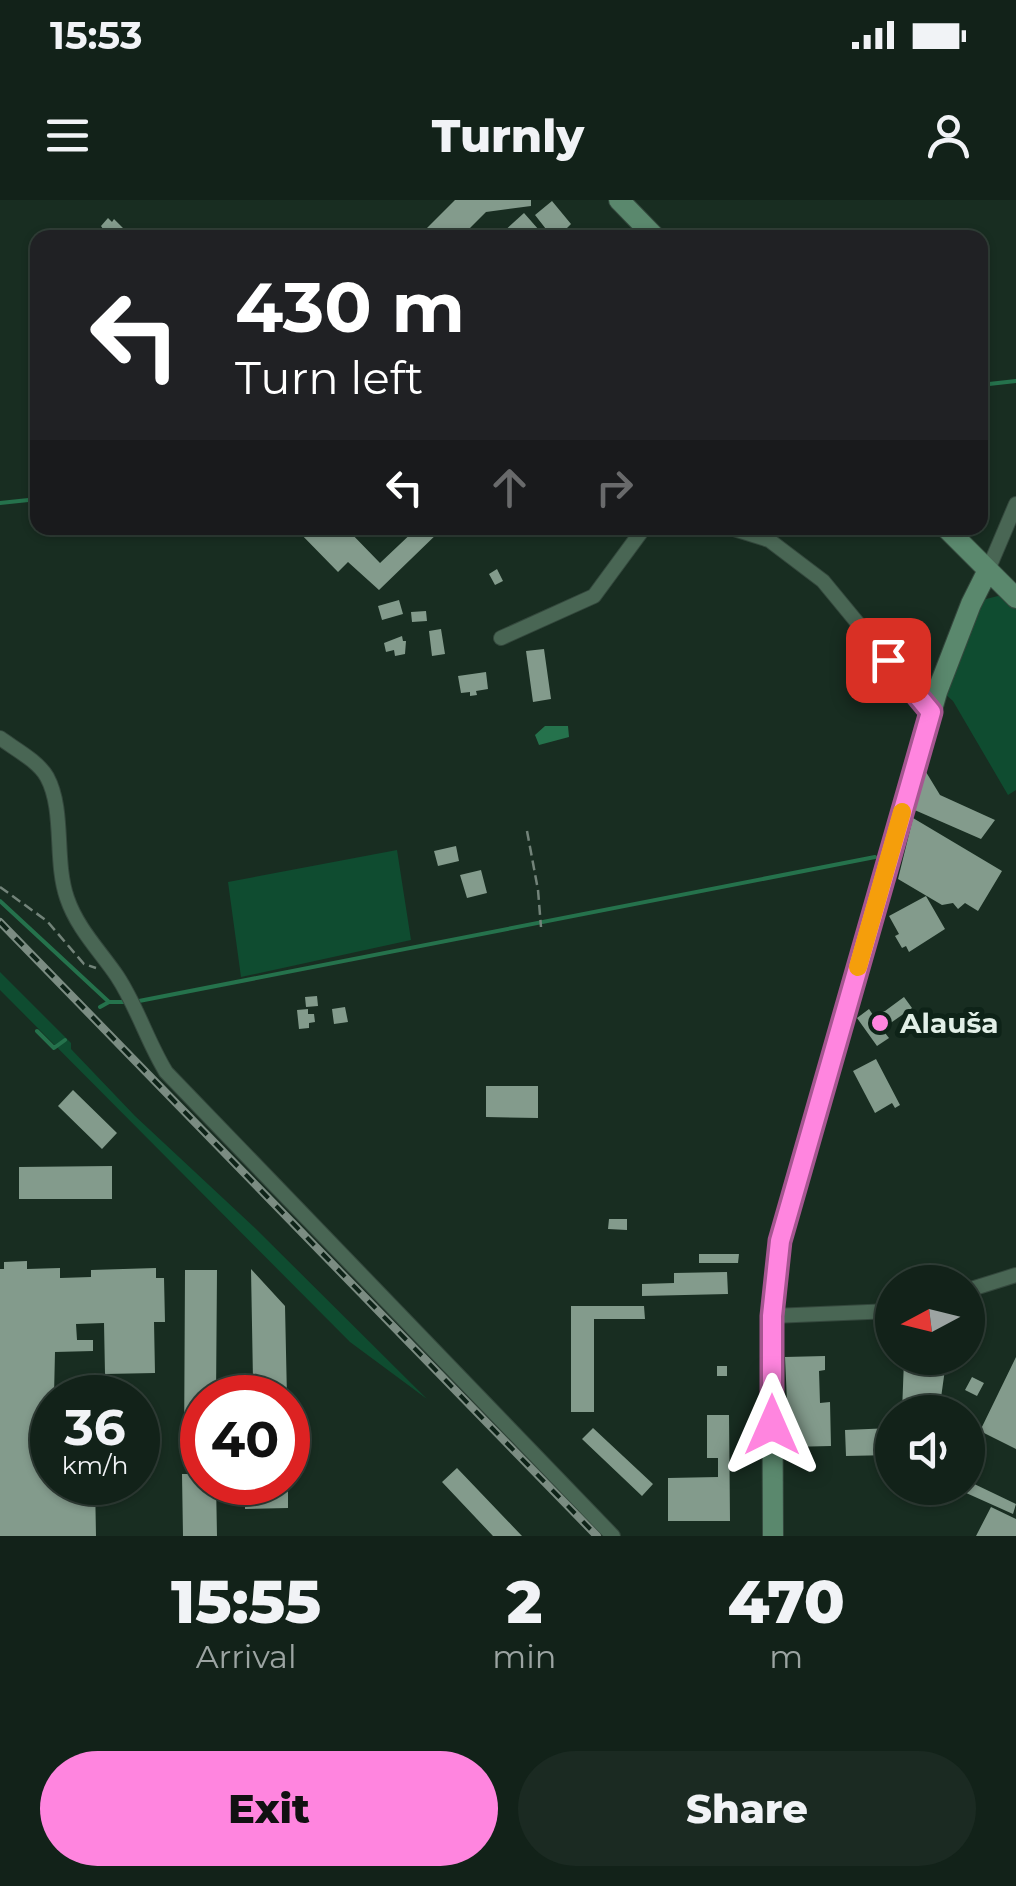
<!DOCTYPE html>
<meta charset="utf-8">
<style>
:root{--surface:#122219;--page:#1b2a22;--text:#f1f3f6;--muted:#9ca4a2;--line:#313f38;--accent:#ff85df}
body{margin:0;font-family:Montserrat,sans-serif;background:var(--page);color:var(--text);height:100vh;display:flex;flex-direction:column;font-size:38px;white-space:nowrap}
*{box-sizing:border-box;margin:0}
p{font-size:32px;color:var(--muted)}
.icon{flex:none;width:55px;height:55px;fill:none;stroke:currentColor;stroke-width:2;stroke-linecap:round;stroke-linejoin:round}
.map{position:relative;height:1336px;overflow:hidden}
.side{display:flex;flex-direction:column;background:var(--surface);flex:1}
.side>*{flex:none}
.banner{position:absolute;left:30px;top:30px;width:958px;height:305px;border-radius:20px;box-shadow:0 2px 8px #0004,0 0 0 2px var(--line);background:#202124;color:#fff;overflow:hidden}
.needle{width:65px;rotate:263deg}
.buttons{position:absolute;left:875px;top:1065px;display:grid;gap:20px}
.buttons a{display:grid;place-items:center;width:110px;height:110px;border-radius:50%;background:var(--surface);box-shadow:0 2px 8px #0004,0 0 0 2px var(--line);font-size:50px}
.speed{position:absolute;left:30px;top:1175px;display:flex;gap:20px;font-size:50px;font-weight:700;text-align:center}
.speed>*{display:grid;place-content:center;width:130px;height:130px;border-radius:50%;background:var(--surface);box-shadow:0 2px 8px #0004,0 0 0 2px var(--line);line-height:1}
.speed small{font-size:25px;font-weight:400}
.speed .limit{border:15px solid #d22;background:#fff;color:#111}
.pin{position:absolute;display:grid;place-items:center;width:85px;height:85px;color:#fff;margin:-42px;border-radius:20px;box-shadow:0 5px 15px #0006}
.me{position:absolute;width:110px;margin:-55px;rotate:0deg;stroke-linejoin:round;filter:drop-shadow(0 0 8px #0008)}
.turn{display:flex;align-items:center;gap:35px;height:210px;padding:0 40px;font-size:45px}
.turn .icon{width:130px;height:130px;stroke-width:2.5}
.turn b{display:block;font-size:70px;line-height:85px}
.lanes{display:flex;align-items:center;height:95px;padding:0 40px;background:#0003;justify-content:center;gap:50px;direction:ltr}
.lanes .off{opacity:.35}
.eta{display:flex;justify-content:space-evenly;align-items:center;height:170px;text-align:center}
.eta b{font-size:60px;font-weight:800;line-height:70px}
.button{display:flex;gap:20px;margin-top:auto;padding:20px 40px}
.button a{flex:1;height:115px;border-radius:60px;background:var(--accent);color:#111;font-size:40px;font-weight:800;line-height:115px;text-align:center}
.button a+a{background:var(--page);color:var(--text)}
.status{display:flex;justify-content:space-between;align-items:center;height:70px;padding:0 50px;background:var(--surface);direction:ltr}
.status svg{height:28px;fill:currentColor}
header{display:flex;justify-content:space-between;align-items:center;height:130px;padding:0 40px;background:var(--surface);font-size:45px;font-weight:800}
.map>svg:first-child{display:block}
</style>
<div class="status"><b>15:53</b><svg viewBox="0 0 49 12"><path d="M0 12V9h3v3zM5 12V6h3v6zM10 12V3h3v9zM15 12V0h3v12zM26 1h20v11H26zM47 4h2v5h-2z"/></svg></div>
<header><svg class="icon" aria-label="menu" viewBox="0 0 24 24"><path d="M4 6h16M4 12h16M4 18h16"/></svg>Turnly<svg class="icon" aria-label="person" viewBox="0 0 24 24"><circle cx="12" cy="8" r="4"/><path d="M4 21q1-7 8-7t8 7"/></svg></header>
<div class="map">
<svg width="1016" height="1336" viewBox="0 0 1016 1336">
<rect width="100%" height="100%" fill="#182d21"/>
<!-- green -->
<path fill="#0f4c30" d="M1002 395 1016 406V590L1008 595 953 501 944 493 978 406 986 399Z
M397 650 411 740 241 777 228 682Z
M0 772 71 843V849L135 916 255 1028 427 1199 350 1142 0 790Z"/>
<!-- water -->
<path fill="#25724c" d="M545 526H568L569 537 539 545 535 535Z"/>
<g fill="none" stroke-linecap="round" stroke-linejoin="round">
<!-- stream -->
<path stroke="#25724c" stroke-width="4" d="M980 185 1016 181
M0 303 38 299
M0 701 109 802
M139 801 875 657
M100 807 109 802H125
M37 831 54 848 65 840"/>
</g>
<!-- building -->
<path fill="#839b8c" d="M455 0H531V6L486 12 460 38H417Z
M552 1 571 24 566 29 573 38H553L535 15Z
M524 13 546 38H504L501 34Z
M108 18 112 22 114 19 128 33 124 38H109L101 26Z
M295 328H346L380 363 417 328H443L379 390 348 362 338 372Z
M497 369 503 381 495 385 489 374Z
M399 400 403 414 382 420 378 406Z
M426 411 427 421 412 422 411 412Z
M441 429 445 454 432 456 429 431Z
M402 436 403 441H406L405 454 395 456 394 450 386 452 384 443Z
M544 449 551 499 533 502 526 451Z
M486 472 488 489 476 491 477 495 470 496V492L461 493 458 476Z
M926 572 940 595 995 620 981 639 910 608Z
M913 618 1002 671 978 711 965 703 958 709 953 703 942 705 898 679Z
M456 646 459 661 438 666 434 651Z
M481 670 487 693 467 698 460 675Z
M926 696 945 729 909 752 906 746 902 748 895 736 899 734 889 716Z
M317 796 318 806 306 807 305 797Z
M904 797 912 808 892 822 885 833 889 838 877 846 857 818 869 809 873 815 885 811Z
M345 807 348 822 334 824 332 809Z
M308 809V814H314L315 822 309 823V828L299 829 297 810Z
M876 859 900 905 895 908 892 903 875 913 853 871Z
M486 886H538V918L486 917Z
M73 890 117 933 102 949 58 906Z
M112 966V999H19V967Z
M609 1019H627V1030L608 1029Z
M699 1054H739L738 1063H699Z
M27 1061V1069L60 1068V1078L91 1077V1070L156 1068V1078H164L165 1122H154L155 1173 105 1174 104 1123 76 1124 77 1140H93V1151L55 1152 52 1282H95L96 1336H0V1069H4V1062Z
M251 1069 285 1106 287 1198H245V1181H253Z
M185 1070H217L216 1198H202V1257H184Z
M727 1072 728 1094 642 1096V1084L674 1083V1073Z
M571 1106H644L645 1119H594V1212H571Z
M825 1156V1170L819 1171 820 1203 830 1202 831 1246 789 1247 785 1157Z
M1016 1157V1249L980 1231Z
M904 1160 946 1162 940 1205 922 1204V1212H902Z
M717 1166H727V1176H717Z
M972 1177 984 1183 977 1196 965 1190Z
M707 1215H729L730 1321H668V1278L718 1277V1258H707Z
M593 1228 653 1284 642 1296 582 1239Z
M892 1228V1255L846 1256 845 1230Z
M195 1260H202V1282H216L217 1336H183L182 1274H195Z
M457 1268 522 1336H493L442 1282Z
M968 1281 1016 1304 1013 1314 955 1288H968Z
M245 1282H288V1308L245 1309Z
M991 1307 1016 1319V1336H976Z"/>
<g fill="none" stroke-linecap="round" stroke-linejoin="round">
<!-- street casing -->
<g stroke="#34483d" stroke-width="16">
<path id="street" d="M731 328 769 340 823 381 931 512
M988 370 1016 304
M501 438 594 396 644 328
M0 538C15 549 38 561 47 577 65 610 54 661 67 698 77 728 100 751 117 776 137 806 147 841 166 872L613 1336
M968 1090 1016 1075
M772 1116 892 1111"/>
</g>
<!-- secondary casing -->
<g stroke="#34483d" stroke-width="22">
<path id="secondary" d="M619 0 656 38
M946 328 1016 398
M773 1336 772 1116 780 1041 937 492 971 404 988 370"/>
</g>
<!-- path -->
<path stroke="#728379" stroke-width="2.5" stroke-dasharray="10 5" stroke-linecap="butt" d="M527 631 538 690 541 727
M0 687 47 721 84 764 96 768"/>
<!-- street -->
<use href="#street" stroke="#496654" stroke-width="14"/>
<!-- secondary -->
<use href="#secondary" stroke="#5a886d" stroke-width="20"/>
<!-- rail casing -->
<g stroke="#7b8c82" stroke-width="8">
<path id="rail" d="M0 722 597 1336"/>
</g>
<!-- rail -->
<use href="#rail" stroke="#0e2318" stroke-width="4" stroke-dasharray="11" stroke-linecap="butt"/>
</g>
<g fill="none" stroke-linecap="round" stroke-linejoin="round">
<!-- route casing -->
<g stroke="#a65691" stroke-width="25">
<path id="route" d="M772 1225V1116L780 1041 931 512 888 460"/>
</g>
<!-- route -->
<use href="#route" stroke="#ff85df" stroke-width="18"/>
<!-- slow -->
<path stroke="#f59e0b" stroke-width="18" d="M858 767 902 612"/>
</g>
<!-- markers -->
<circle fill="#ff85df" stroke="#0e2318" stroke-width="4" cx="880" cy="823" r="10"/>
<g text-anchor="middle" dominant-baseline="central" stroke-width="10" stroke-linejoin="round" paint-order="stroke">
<!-- poi labels -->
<g font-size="28" font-weight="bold" fill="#e2efe7" stroke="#0e2318" text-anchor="start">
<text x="900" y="823">Alauša</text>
</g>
</g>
</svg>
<div class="buttons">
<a><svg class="needle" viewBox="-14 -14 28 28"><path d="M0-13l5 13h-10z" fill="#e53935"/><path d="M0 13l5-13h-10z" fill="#9ca4a2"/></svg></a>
<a><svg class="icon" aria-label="sound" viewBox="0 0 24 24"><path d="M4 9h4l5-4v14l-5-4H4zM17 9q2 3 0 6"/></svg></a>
</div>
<div class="speed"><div>36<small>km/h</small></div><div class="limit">40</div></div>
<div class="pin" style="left:888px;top:460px;background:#d93025"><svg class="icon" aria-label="arrive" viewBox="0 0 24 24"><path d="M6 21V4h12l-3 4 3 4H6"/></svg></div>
<svg class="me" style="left:772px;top:1225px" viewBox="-20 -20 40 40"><path d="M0-17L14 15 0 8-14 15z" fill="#ff85df" stroke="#fff" stroke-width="4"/></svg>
<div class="banner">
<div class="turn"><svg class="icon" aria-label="left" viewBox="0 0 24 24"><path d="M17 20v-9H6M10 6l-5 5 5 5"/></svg><div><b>430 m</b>Turn left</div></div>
<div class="lanes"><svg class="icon" aria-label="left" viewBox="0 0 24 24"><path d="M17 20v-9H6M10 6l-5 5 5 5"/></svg><svg class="icon off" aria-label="ahead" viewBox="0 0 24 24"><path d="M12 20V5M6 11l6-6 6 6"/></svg><svg class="icon off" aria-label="right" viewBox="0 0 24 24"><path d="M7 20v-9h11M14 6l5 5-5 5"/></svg></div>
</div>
</div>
<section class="side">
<div class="eta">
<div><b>15:55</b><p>Arrival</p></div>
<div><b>2</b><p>min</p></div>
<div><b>470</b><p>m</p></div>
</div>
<div class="button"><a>Exit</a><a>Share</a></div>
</section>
